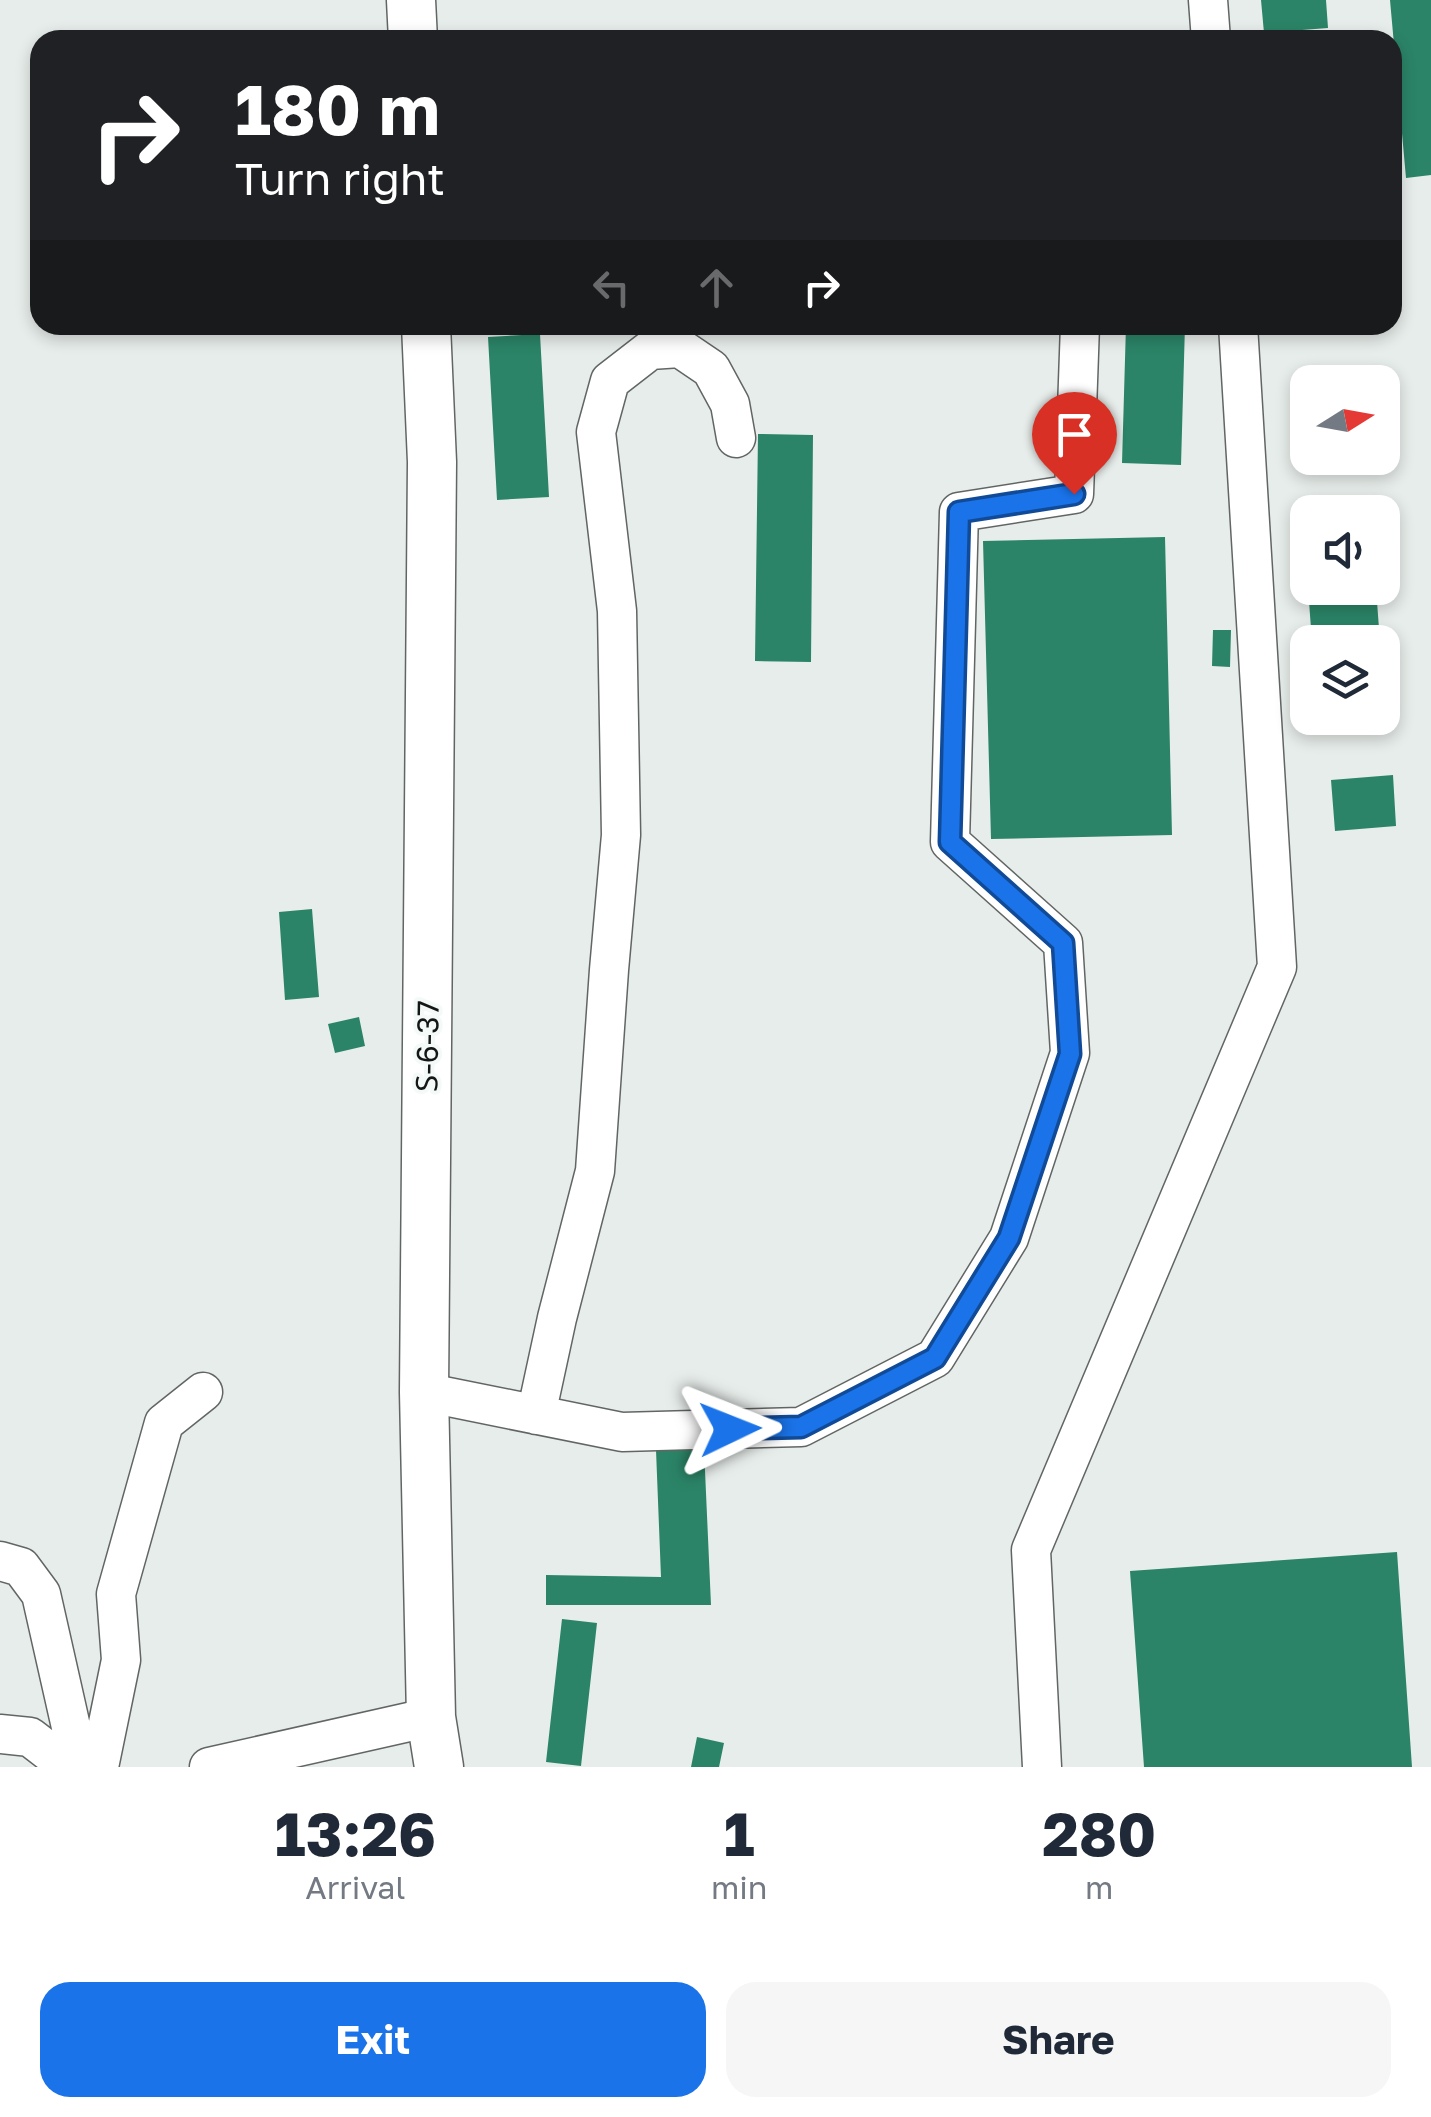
<!DOCTYPE html>
<meta charset="utf-8">
<style>
:root{--surface:#fff;--page:#f6f6f7;--text:#1f2937;--muted:#747a83;--accent:#1a73e8}
body{margin:0;font-family:"Golos Text","Noto Sans Armenian",sans-serif;background:var(--page);color:var(--text);height:100vh;display:flex;flex-direction:column;font-size:38px;white-space:nowrap}
*{box-sizing:border-box;margin:0}
p{font-size:32px;color:var(--muted)}
.icon{flex:none;width:55px;height:55px;fill:none;stroke:currentColor;stroke-width:2;stroke-linecap:round;stroke-linejoin:round}
.map{position:relative;height:1767px;overflow:hidden}
.drawer{display:flex;flex-direction:column;background:var(--surface);flex:1}
.drawer>*{flex:none}
.hud{position:absolute;left:30px;top:30px;width:1372px;height:305px;border-radius:30px;box-shadow:0 5px 15px #0003;background:#202124;color:#fff;overflow:hidden}
.needle{width:65px;rotate:79deg}
.controls{position:absolute;left:1290px;top:365px;display:grid;gap:20px}
.controls a{display:grid;place-items:center;width:110px;height:110px;border-radius:20px;background:var(--surface);box-shadow:0 5px 15px #0003;font-size:50px}
.pin{position:absolute;display:grid;place-items:center;width:85px;height:85px;color:#fff;margin:-102px -42px;border-radius:50% 50% 50% 0;rotate:-45deg;box-shadow:0 0 10px #0007}
.pin .icon{rotate:45deg}
.me{position:absolute;width:110px;margin:-55px;rotate:88deg;stroke-linejoin:round;filter:drop-shadow(0 0 8px #0008)}
.turn{display:flex;align-items:center;gap:35px;height:210px;padding:0 40px;font-size:45px}
.turn .icon{width:130px;height:130px;stroke-width:2.5}
.turn b{display:block;font-size:70px;line-height:85px}
.lanes{display:flex;align-items:center;height:95px;padding:0 40px;background:#0003;justify-content:center;gap:50px;direction:ltr}
.lanes .off{opacity:.35}
.eta{display:flex;justify-content:space-evenly;align-items:center;height:170px;text-align:center}
.eta b{font-size:60px;font-weight:700;line-height:70px}
.action{display:flex;gap:20px;margin-top:auto;padding:20px 40px}
.action a{flex:1;height:115px;border-radius:30px;background:var(--accent);color:#fff;font-size:40px;font-weight:700;line-height:115px;text-align:center}
.action a+a{background:var(--page);color:var(--text)}
.map>svg:first-child{display:block}
</style>
<div class="map">
<svg width="1431" height="1767" viewBox="0 0 1431 1767">
<rect width="100%" height="100%" fill="#e7edea"/>
<!-- building -->
<path fill="#2b8467" d="M1261 0H1326L1328 28 1264 33Z
M1390 0H1431V175L1406 178Z
M1126 325H1185L1181 465 1122 463Z
M540 334 549 497 497 500 488 337Z
M758 434 813 435 811 662 755 661Z
M1165 537 1172 835 991 839 983 541Z
M1308 588H1376L1380 642H1312Z
M1213 630H1231L1230 667 1212 666Z
M1393 775 1396 826 1335 831 1331 780Z
M312 909 319 997 285 1000 279 912Z
M359 1017 365 1046 335 1053 328 1024Z
M704 1448 711 1605H546V1575L661 1577 656 1450Z
M1397 1552 1412 1767H1144L1130 1571Z
M562 1619 597 1623 581 1766 546 1762Z
M697 1737 724 1743 719 1767H691Z"/>
<g fill="none" stroke-linecap="round" stroke-linejoin="round">
<!-- minor casing -->
<g stroke="#616664" stroke-width="41">
<path id="minor" d="M1208 0 1211 40
M424 1392 622 1432 801 1427 935 1358 1009 1238 1070 1053 1063 943 950 842 959 512 1074 494 1080 325
M536 1415 557 1318 595 1171 609 970 621 835 617 611 596 432 610 381 650 350 680 348 711 369 730 404 736 438
M0 1561 21 1567 41 1594 80 1767
M0 1734 30 1737 69 1767
M99 1767 121 1660 116 1594 164 1423 203 1392
M209 1767 431 1717
M1042 1767 1031 1550 1277 967 1238 325"/>
</g>
<!-- major casing -->
<g stroke="#616664" stroke-width="51">
<path id="major" d="M411 0 413 40
M426 325 432 462 424 1392 431 1717 439 1767"/>
</g>
<!-- minor -->
<use href="#minor" stroke="#fff" stroke-width="38"/>
<!-- major -->
<use href="#major" stroke="#fff" stroke-width="48"/>
</g>
<g fill="none" stroke-linecap="round" stroke-linejoin="round">
<!-- route casing -->
<g stroke="#114b97" stroke-width="25">
<path id="route" d="M730 1429 801 1427 935 1358 1009 1238 1070 1054 1063 943 950 842 959 512 1074 494"/>
</g>
<!-- route -->
<use href="#route" stroke="#1a73e8" stroke-width="18"/>
</g>
<g text-anchor="middle" dominant-baseline="central" stroke-width="8" stroke-linejoin="round" paint-order="stroke">
<!-- street labels -->
<g font-size="30" fill="#151716" stroke="#f4faf8">
<text transform="translate(427 1046) rotate(-89)">Տ-6-37</text>
</g>
</g>
</svg>
<div class="controls">
<a><svg class="needle" viewBox="-14 -14 28 28"><path d="M0-13l5 13h-10z" fill="#e53935"/><path d="M0 13l5-13h-10z" fill="#747a83"/></svg></a>
<a><svg class="icon" aria-label="sound" viewBox="0 0 24 24"><path d="M4 9h4l5-4v14l-5-4H4zM17 9q2 3 0 6"/></svg></a>
<a><svg class="icon" aria-label="layers" viewBox="0 0 24 24"><path d="M12 4l9 5-9 5-9-5zM3 14l9 5 9-5"/></svg></a>
</div>
<div class="pin" style="left:1074px;top:494px;background:#d93025"><svg class="icon" aria-label="arrive" viewBox="0 0 24 24"><path d="M6 21V4h12l-3 4 3 4H6"/></svg></div>
<svg class="me" style="left:730px;top:1429px" viewBox="-20 -20 40 40"><path d="M0-17L14 15 0 8-14 15z" fill="#1a73e8" stroke="#fff" stroke-width="4"/></svg>
<div class="hud">
<div class="turn"><svg class="icon" aria-label="right" viewBox="0 0 24 24"><path d="M7 20v-9h11M14 6l5 5-5 5"/></svg><div><b>180 m</b>Turn right</div></div>
<div class="lanes"><svg class="icon off" aria-label="left" viewBox="0 0 24 24"><path d="M17 20v-9H6M10 6l-5 5 5 5"/></svg><svg class="icon off" aria-label="ahead" viewBox="0 0 24 24"><path d="M12 20V5M6 11l6-6 6 6"/></svg><svg class="icon" aria-label="right" viewBox="0 0 24 24"><path d="M7 20v-9h11M14 6l5 5-5 5"/></svg></div>
</div>
</div>
<section class="drawer">
<div class="eta">
<div><b>13:26</b><p>Arrival</p></div>
<div><b>1</b><p>min</p></div>
<div><b>280</b><p>m</p></div>
</div>
<div class="action"><a>Exit</a><a>Share</a></div>
</section>
